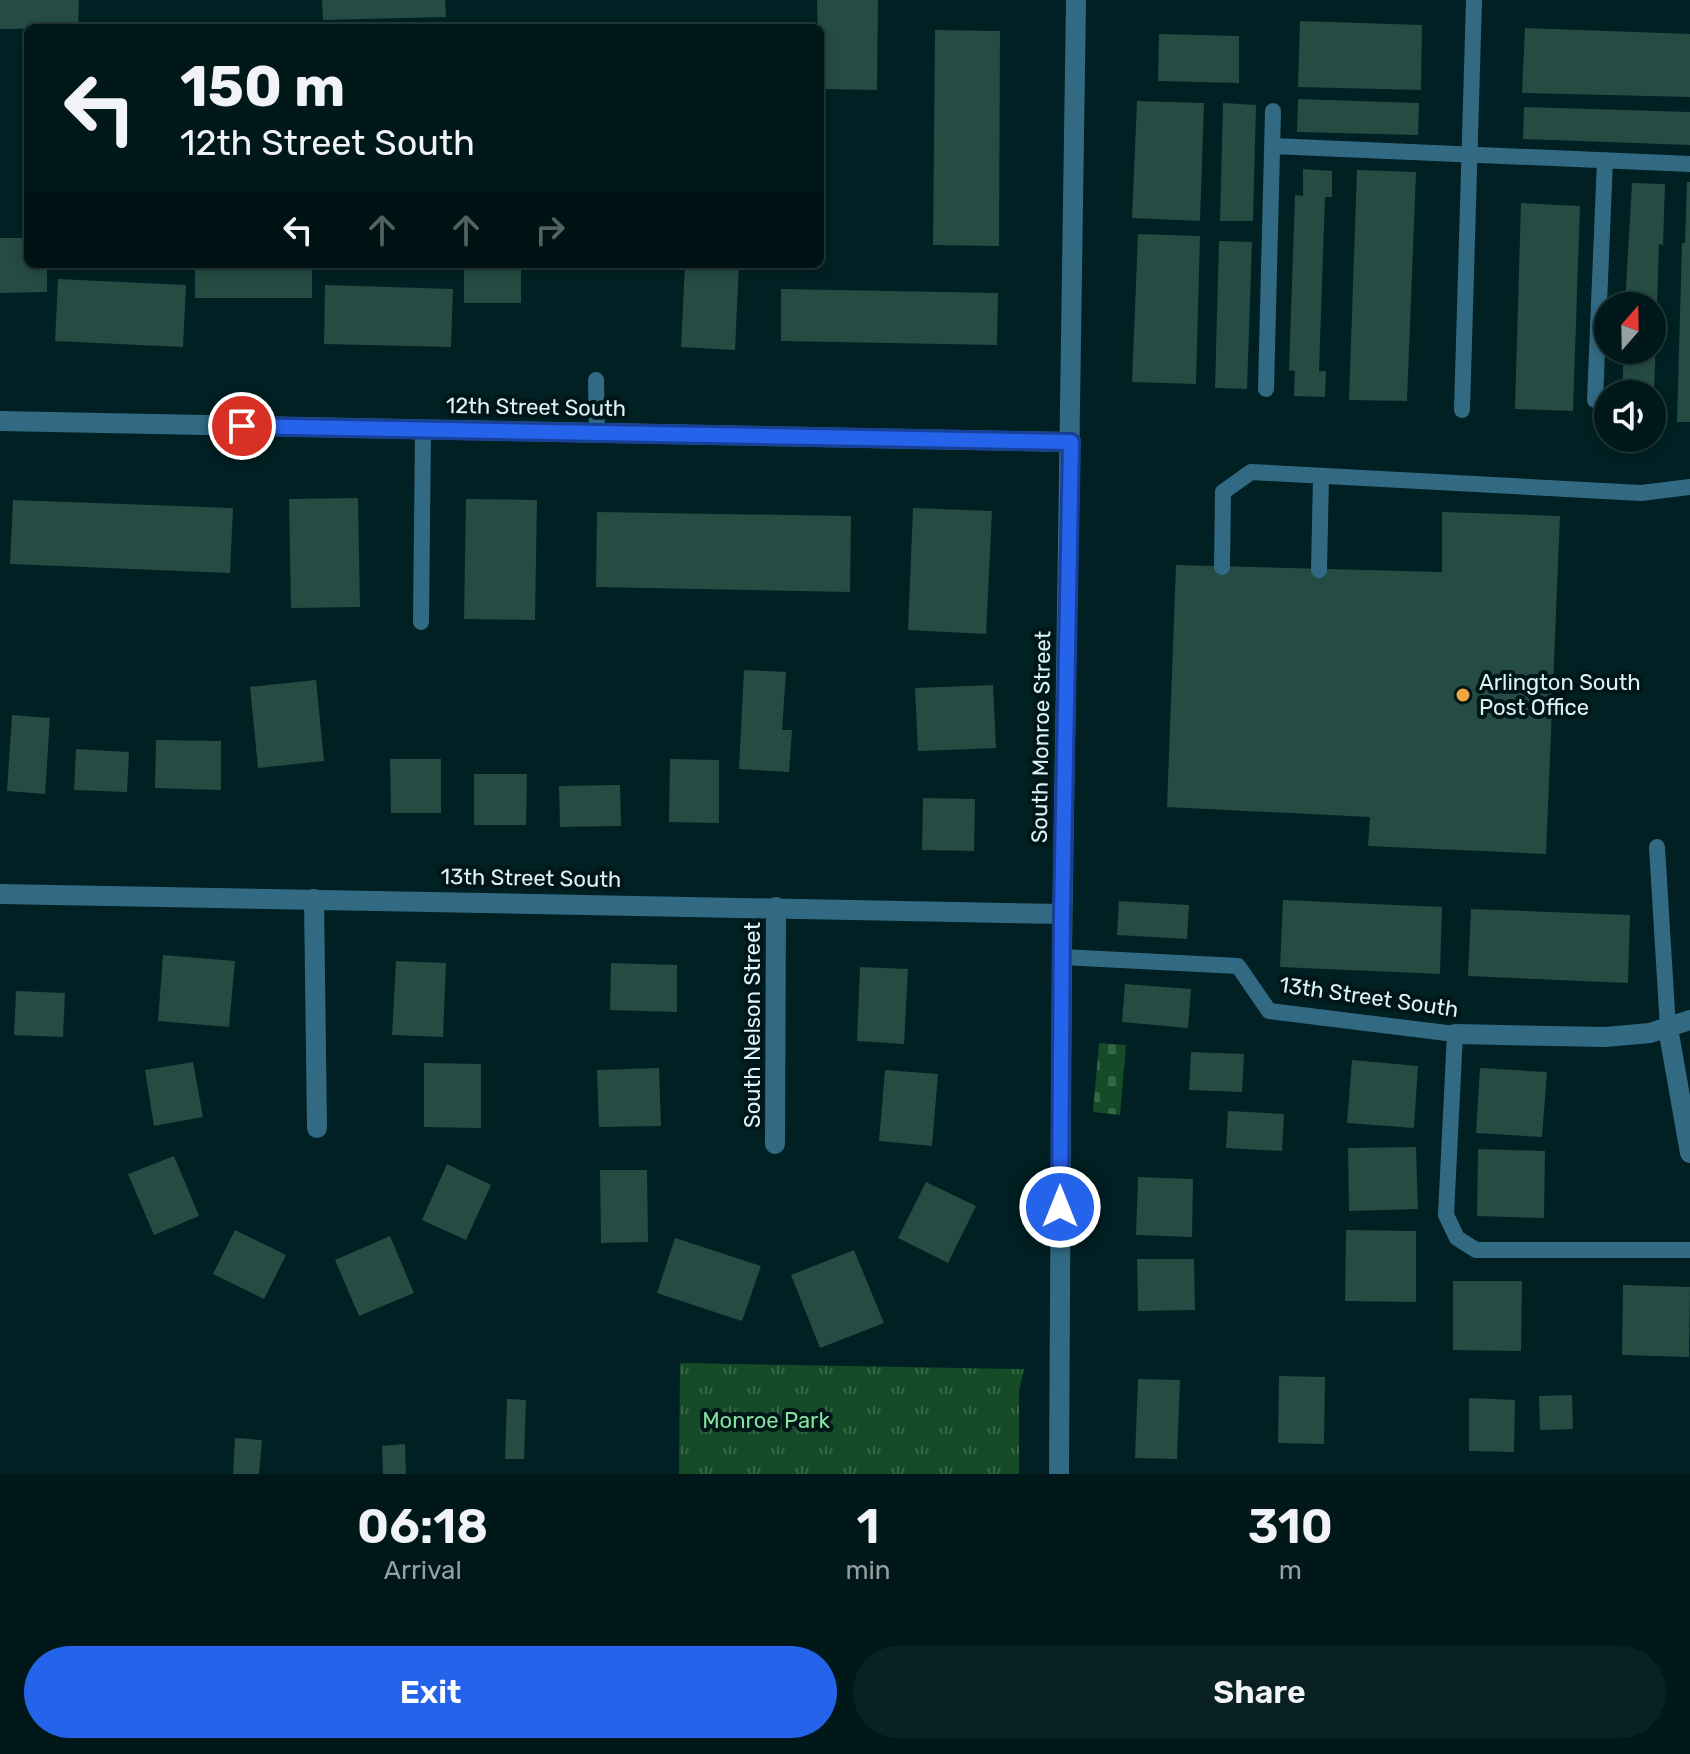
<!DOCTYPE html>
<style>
:root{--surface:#00181a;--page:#0a2123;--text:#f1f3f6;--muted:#95a0a2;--line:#223739;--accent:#2563eb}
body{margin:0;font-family:Rubik,sans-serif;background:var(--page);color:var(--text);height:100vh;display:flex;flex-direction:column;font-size:30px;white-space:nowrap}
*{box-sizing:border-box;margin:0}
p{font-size:26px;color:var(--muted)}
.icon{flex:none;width:44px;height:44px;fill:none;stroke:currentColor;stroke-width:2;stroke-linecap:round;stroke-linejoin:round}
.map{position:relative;height:1474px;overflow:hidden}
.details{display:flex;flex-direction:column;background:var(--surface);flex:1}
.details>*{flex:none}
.hud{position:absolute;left:24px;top:24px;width:800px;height:244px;border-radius:12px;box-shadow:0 4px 12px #0003,0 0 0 2px var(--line);background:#00181a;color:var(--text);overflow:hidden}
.needle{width:52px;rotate:20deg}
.tools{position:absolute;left:1594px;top:292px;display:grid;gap:16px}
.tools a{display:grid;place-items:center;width:72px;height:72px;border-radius:50%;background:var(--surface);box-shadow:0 4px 12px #0003,0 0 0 2px var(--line);font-size:40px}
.pin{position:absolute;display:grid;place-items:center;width:68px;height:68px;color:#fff;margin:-34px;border:4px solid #fff;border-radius:50%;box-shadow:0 2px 8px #0007}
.me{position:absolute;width:88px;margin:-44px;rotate:0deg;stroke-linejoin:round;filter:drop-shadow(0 0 6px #0008)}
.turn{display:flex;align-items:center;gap:28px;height:168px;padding:0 24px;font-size:36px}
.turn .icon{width:104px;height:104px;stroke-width:2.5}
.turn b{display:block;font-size:56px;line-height:68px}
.lanes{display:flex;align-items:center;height:76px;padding:0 24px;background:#0003;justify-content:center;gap:40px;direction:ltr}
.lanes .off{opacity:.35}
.eta{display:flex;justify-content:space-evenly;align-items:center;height:136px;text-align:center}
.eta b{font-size:48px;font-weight:600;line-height:56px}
.cta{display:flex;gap:16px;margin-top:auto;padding:16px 24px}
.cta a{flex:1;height:92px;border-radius:48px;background:var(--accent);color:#fff;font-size:32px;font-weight:600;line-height:92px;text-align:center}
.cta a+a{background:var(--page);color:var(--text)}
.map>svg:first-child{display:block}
</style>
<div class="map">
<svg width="1690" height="1474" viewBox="0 0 1690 1474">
<defs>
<pattern id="cemetery-stones" width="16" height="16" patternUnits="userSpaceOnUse" patternTransform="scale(2)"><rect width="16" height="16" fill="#154b26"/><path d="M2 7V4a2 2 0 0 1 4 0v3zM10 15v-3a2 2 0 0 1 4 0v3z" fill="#376646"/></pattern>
<pattern id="park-tufts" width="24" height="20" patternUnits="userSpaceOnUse" patternTransform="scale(2)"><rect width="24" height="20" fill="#154b26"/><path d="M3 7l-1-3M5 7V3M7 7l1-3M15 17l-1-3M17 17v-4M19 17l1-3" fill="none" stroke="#376646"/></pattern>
</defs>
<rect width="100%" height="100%" fill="#002023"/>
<!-- cemetery -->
<path fill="url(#cemetery-stones)" d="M1099 1043 1126 1045 1120 1115 1093 1112Z"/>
<!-- park -->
<path fill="url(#park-tufts)" d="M680 1363 1024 1369 1019 1391V1474H679Z"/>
<!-- building -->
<path fill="#244c43" d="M0 0H79L78 28 0 29Z
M322 0H445L446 17 323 20Z
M817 0H878L877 90 824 89 823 137H820Z
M1300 21 1422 25 1421 90 1298 87Z
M1525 28 1690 34V97L1522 93Z
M935 30 1000 31 999 246 933 245Z
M1159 34 1239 36V83L1158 81Z
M1298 99 1419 103 1418 135 1297 132Z
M1137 101 1204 103 1200 221 1132 218Z
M1223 103 1256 105 1253 221H1220Z
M1524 107 1690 112V145L1523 139Z
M1303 169 1332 171V197H1325L1319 371H1326L1325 397 1294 396 1295 371 1289 370 1295 195 1303 196Z
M1357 170 1416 172 1407 401 1349 400Z
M1687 182H1690V422H1677L1682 243H1685Z
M1632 183 1665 184 1663 245 1659 244 1654 394H1622L1624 350H1652V306H1625Z
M1521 203 1580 206 1573 411 1515 409Z
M1138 234 1200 236 1196 384 1132 382Z
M0 238H28V264H47V292L0 293Z
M1219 241 1252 242 1247 389 1215 388Z
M195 264H312V298H195Z
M464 264H521V303H464Z
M685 264H739L735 350 681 347Z
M58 279 186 285 183 347 55 341Z
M325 285 453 289 451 347 324 344Z
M781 289 998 293 997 345 781 341Z
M358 498 360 607 291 608 289 499Z
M466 499 537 500 535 620 464 619Z
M13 500 233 508 230 573 10 564Z
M913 508 992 511 986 634 908 630Z
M597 512 851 516 850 592 596 587Z
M1442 512 1560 516 1546 854 1368 846 1370 817 1167 807 1176 565 1442 572Z
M744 670 786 672 782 730H792L789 772 739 769Z
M316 680 324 761 258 768 250 687Z
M993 685 996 748 918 751 915 688Z
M12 715 50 718 45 794 7 791Z
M156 740 221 741V790L155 788Z
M76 749 129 752 127 792 74 790Z
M390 759H441V813H391Z
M670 759 719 760V823L669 822Z
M474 774H527L526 825H474Z
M620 785 621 826 560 827 559 786Z
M923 798 975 799 974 851 922 850Z
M1283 900 1442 907 1440 974 1280 967Z
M1119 901 1189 905 1187 939 1117 935Z
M1471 909 1630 915 1628 983 1468 976Z
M163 955 235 961 229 1027 158 1021Z
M396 961 446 963 443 1037 392 1035Z
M611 963 677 965V1012L610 1010Z
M860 967 908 969 904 1044 857 1041Z
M1125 984 1191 989 1188 1028 1122 1022Z
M16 991 65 993 63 1037 14 1035Z
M1191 1052 1244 1054 1242 1092 1189 1090Z
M1352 1060 1418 1066 1414 1128 1347 1123Z
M193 1062 203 1117 154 1126 145 1070Z
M424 1063 481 1064V1128L424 1127Z
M659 1068 661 1126 599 1127 597 1070Z
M1480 1068 1547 1072 1542 1137 1476 1133Z
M885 1070 938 1074 932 1146 879 1141Z
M1228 1111 1284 1114 1282 1151 1226 1148Z
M1416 1147 1418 1209 1349 1211 1348 1148Z
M1478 1149 1545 1151 1544 1218 1477 1216Z
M174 1156 199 1216 154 1235 128 1174Z
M447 1164 491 1185 466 1240 422 1220Z
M600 1170H647L648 1242 601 1243Z
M1138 1177 1193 1179 1192 1237 1136 1235Z
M926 1182 976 1206 948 1263 898 1238Z
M235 1230 286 1255 264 1299 213 1274Z
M1346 1230 1416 1231V1302L1345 1301Z
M390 1236 414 1293 359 1316 335 1260Z
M675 1238 761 1266 742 1321 657 1293Z
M854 1250 884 1323 820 1348 791 1275Z
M1137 1259H1194L1195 1310 1138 1311Z
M1453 1281H1522L1521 1351 1453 1350Z
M1623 1285 1690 1287 1689 1357 1622 1355Z
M1279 1376 1325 1377 1324 1444 1278 1443Z
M1138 1379 1180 1380 1177 1459 1135 1458Z
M1572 1395 1573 1429 1540 1430 1539 1396Z
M1469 1398 1515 1400 1514 1452 1469 1451Z
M507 1399 526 1400 524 1459H505Z
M235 1438 262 1440 259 1474H233Z
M405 1444 406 1474H383L382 1446Z"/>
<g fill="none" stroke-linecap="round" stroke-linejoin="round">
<!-- lane -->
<path stroke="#326a84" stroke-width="16" d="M1273 146 1690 164
M596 380 597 433
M1266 389 1273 111
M1595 400 1605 160
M1462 410 1474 0
M1222 567 1223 492 1251 472 1641 493 1690 487
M1319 570 1321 476
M421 622 423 429
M1657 847 1668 1028
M1062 957 1238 966 1269 1011 1455 1034 1446 1215 1457 1238 1476 1250H1690"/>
<!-- street -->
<path stroke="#326a84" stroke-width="20" d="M0 421 1071 442
M0 894 1062 914
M314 899 317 1128
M1668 1028 1690 1153
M1455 1034 1605 1037 1650 1033 1690 1020
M775 1144 776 907
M1059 1474 1062 948 1076 0"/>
</g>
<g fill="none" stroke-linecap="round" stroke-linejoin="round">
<!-- route casing -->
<g stroke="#184099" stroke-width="20">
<path id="route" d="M242 426 1071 442 1062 914 1060 1207"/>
</g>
<!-- route -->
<use href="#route" stroke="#2563eb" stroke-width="14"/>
</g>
<!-- markers -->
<circle fill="#f1a640" stroke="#011618" stroke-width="3" cx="1463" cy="695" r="8"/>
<g text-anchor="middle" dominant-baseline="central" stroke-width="8" stroke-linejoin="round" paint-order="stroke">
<!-- street labels -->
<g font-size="22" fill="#ddf4f6" stroke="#011618">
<text transform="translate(536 407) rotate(1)">12th Street South</text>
<text transform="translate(1041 737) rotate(-89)">South Monroe Street</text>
<text transform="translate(531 878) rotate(1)">13th Street South</text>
<text transform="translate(1369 997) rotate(8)">13th Street South</text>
<text transform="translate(752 1025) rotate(-90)">South Nelson Street</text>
</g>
<!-- poi labels -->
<g font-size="22" fill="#ddf4f6" stroke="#011618" text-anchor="start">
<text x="1479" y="682">Arlington South<tspan x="1479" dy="25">Post Office</tspan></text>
</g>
<!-- park labels -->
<g font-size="22" fill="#86e19c" stroke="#011618">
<text x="766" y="1420">Monroe Park</text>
</g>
</g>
</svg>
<div class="tools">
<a><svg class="needle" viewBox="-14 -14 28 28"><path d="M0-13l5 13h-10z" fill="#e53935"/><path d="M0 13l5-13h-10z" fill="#95a0a2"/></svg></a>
<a><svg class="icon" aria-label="sound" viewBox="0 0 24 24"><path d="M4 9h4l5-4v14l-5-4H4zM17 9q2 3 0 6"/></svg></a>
</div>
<div class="pin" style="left:242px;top:426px;background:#d93025"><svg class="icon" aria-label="arrive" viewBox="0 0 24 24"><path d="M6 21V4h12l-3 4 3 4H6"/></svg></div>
<svg class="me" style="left:1060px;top:1207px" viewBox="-20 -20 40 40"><circle r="17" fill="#2563eb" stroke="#fff" stroke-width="3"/><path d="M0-11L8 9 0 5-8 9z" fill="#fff"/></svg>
<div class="hud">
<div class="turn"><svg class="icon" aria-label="left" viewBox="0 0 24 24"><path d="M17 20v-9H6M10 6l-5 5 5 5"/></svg><div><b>150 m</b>12th Street South</div></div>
<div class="lanes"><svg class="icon" aria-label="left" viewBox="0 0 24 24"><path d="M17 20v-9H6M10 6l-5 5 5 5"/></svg><svg class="icon off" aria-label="ahead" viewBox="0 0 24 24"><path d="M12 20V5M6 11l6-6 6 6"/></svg><svg class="icon off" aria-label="ahead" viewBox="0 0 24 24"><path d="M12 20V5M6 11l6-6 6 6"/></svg><svg class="icon off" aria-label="right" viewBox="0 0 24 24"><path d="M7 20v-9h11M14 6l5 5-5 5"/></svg></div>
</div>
</div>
<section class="details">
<div class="eta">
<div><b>06:18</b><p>Arrival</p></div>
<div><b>1</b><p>min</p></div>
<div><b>310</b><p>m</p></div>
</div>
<div class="cta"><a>Exit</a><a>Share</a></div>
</section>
